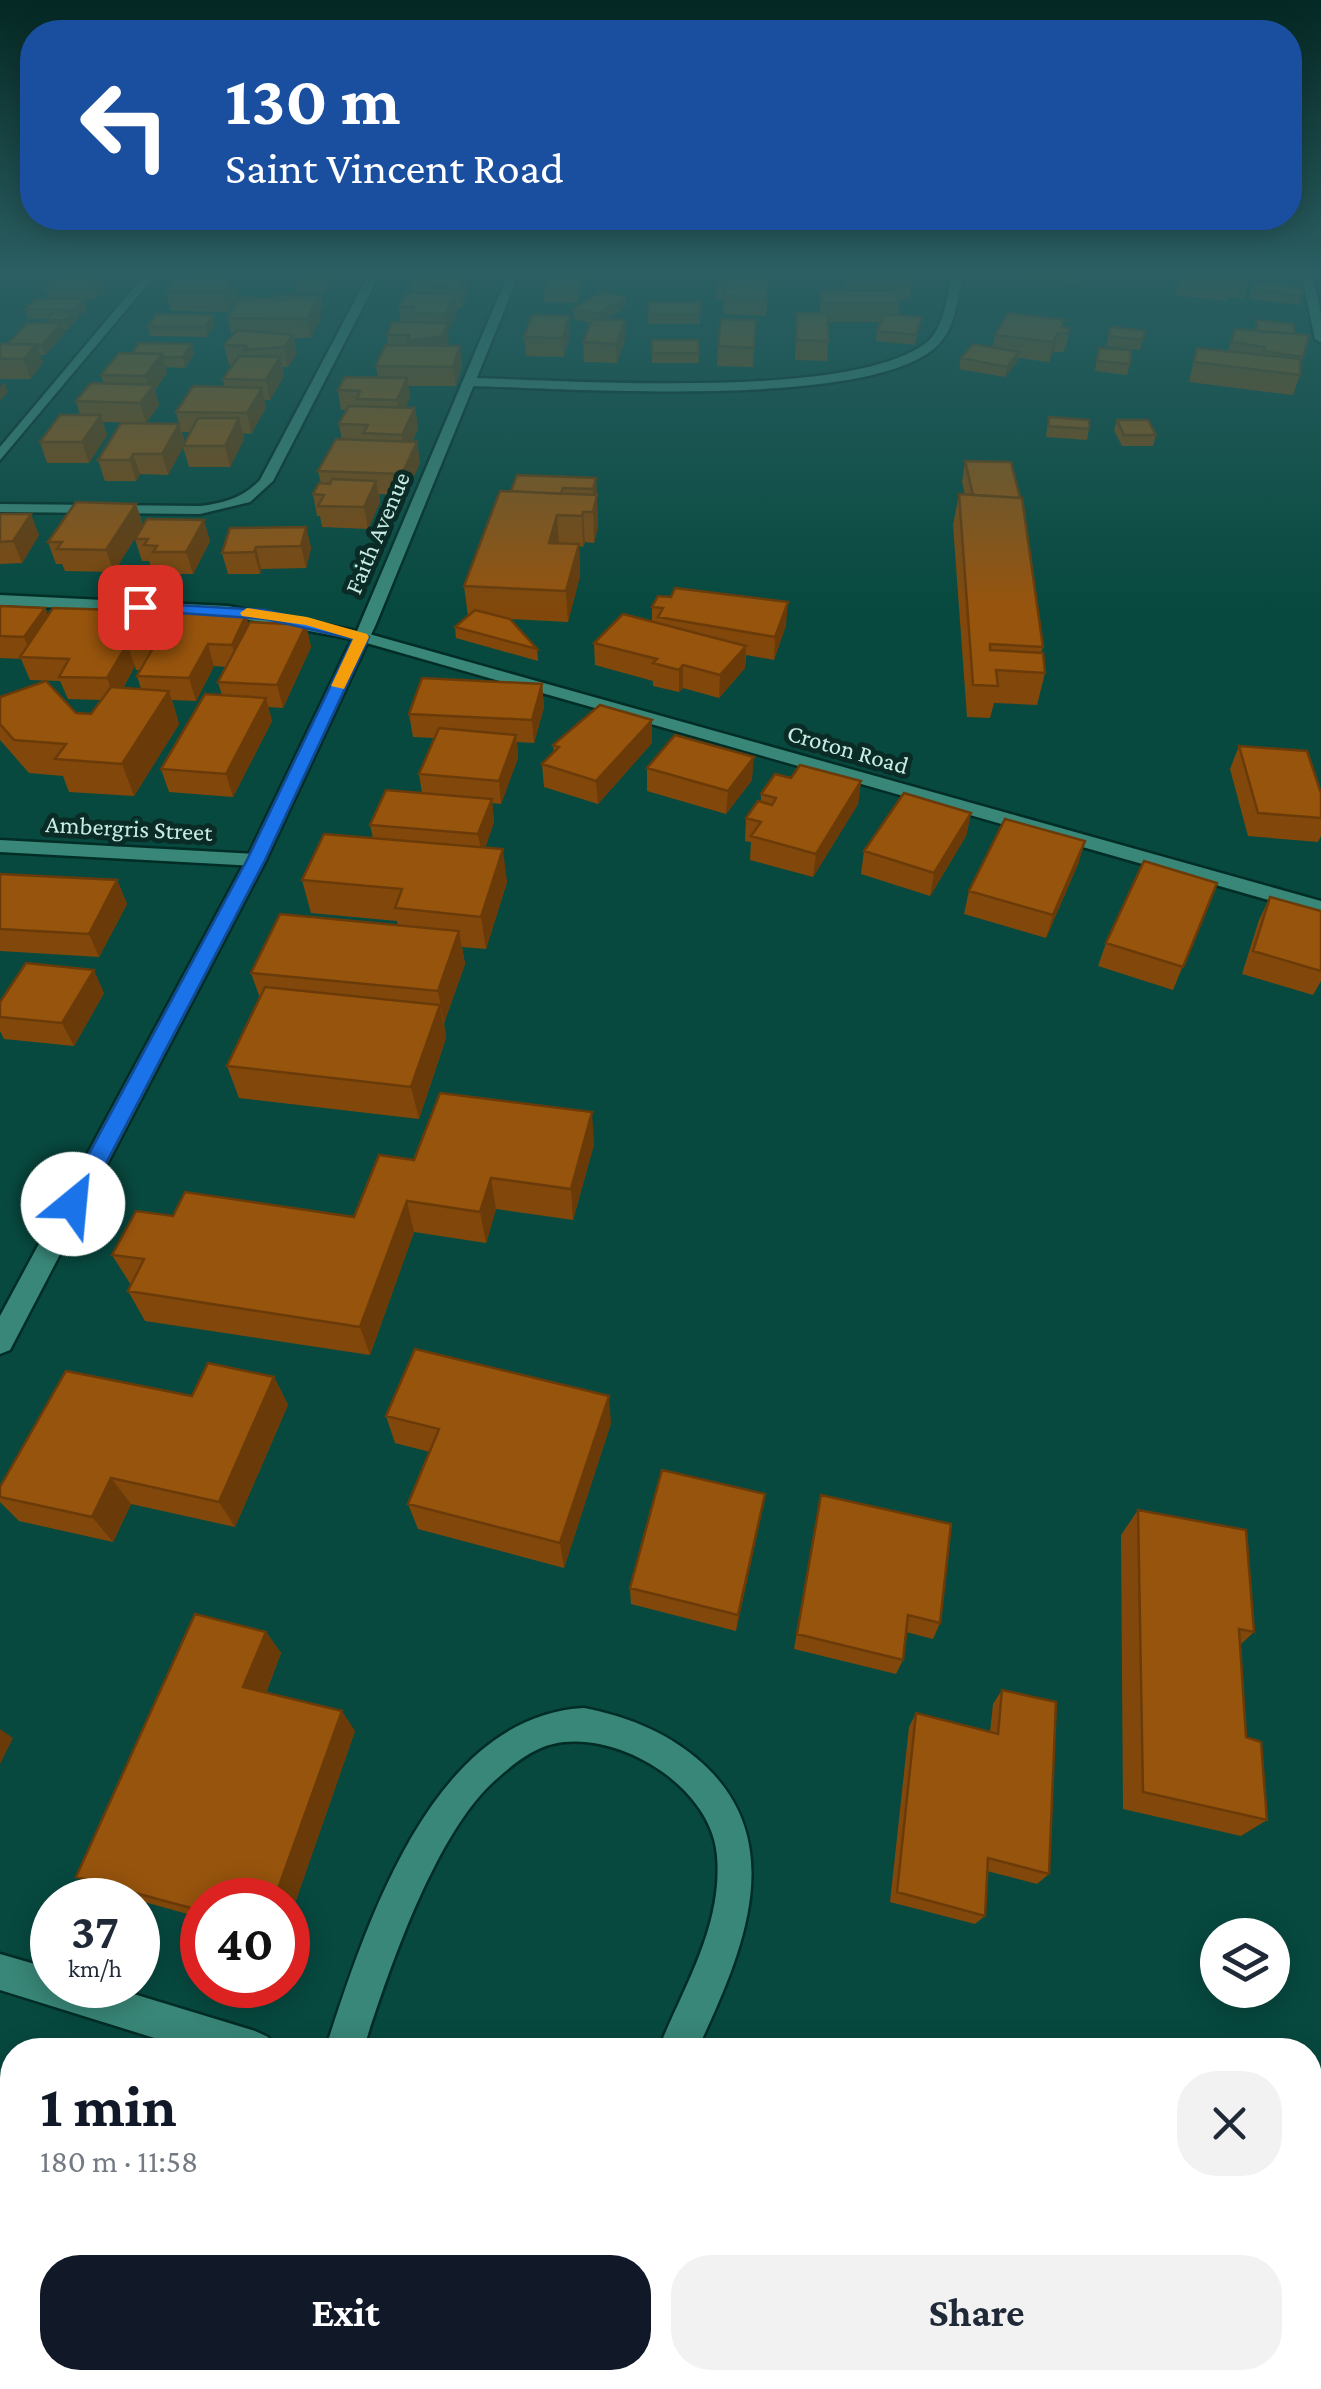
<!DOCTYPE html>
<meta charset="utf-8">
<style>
:root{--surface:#fff;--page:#f2f2f3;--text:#1f2937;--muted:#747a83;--accent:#111827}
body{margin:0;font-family:"Crimson Pro",serif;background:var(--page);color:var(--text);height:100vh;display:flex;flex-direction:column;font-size:38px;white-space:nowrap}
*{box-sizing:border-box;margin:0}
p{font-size:32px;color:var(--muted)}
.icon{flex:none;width:55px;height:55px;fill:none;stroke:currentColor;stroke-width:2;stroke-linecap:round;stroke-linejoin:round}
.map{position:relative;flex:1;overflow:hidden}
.side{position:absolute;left:0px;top:2038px;width:1322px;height:352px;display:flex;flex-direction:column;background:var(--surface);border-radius:40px 40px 0 0;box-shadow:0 5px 25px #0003}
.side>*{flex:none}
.top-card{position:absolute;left:20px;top:20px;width:1282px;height:210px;border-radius:40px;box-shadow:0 5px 25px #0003;background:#1a4fa0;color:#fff;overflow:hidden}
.controls{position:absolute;left:1200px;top:1918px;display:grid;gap:20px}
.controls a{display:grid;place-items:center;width:90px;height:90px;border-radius:50%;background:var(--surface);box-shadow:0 5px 25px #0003;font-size:50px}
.speed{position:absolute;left:30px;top:1878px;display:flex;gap:20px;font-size:50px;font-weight:700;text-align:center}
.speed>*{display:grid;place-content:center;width:130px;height:130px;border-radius:50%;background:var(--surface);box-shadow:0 5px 25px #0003;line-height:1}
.speed small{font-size:25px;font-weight:400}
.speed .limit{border:15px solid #d22;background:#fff;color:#111}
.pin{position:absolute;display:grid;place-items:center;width:85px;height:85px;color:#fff;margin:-42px;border-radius:20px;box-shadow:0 5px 15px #0006}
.me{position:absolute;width:110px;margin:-55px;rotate:28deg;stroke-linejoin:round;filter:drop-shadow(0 0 8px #0008)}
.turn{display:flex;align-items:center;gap:35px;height:210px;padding:0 40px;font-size:45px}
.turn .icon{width:130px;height:130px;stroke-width:2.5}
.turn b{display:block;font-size:70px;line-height:85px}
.round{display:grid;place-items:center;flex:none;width:105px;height:105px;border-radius:40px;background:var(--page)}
.overview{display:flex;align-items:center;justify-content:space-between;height:170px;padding:0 40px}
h1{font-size:60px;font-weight:700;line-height:75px;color:var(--accent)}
.cta{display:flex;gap:20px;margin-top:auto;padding:20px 40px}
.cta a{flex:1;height:115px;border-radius:40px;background:var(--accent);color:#fff;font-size:40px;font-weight:700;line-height:115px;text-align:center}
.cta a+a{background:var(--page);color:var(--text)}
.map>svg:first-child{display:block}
</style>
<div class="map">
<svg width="1321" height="2389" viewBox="0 0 1321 2389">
<rect width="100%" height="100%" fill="#07493f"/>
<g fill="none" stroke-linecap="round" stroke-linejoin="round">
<!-- minor casing -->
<g stroke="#012d26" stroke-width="5">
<path id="minor" d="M147 272H158L0 460V447Z
M370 272H381L273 481 250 502 200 514 0 512V504L200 506C224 503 243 498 260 480Z
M953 272H964C958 295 956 326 939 344 876 411 565 388 471 386L465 382 471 378C573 380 849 401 926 343 945 329 947 293 953 272Z
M1301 272H1312L1321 313V343L1315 339Z
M362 632 1321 901V915L356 640V634Z
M0 840 256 854 266 860 256 866 0 852Z
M584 1708C625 1716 662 1730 695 1757 794 1838 742 1954 697 2050H658C683 1988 723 1926 717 1856 712 1787 618 1729 553 1744 530 1749 507 1769 490 1785 433 1840 387 1974 363 2050H325C365 1928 431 1716 584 1708Z
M0 1954 52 1969V1985H104L255 2031 268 2037 274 2050H193L0 1990Z"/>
</g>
<!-- tertiary casing -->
<g stroke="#012d26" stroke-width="5">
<path id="tertiary" d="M509 272H520L376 624 266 860 10 1350 0 1354V1316L246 860 352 639 228 616 0 605V595L228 606 357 631Z"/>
</g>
<!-- minor -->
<use href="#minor" fill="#398778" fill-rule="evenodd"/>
<!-- tertiary -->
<use href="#tertiary" fill="#398778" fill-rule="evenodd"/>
</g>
<!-- wall -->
<path fill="#82480b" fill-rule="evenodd" d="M66 272H120L115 278H68Z
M416 272H465L468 292 462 308 457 307V313L448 332V346H460L462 365 456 386H408L410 398 405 408H415L418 429 412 442H417L420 463 405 495 379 494 380 502 368 529 322 527 320 516H317L313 494 321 483 318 471 342 440 339 424 347 410H341L338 390 378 377 376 366 388 345 387 335 401 322 399 307 413 293 411 283 416 276Z
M567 272H606L601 280 582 279V285L577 303 544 302V293L567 275Z
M846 272H910L912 281 910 299H898L899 303 898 315 922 317 915 345 876 341 877 331 881 322H829L827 361 795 360 797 313 820 314V290H846Z
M1025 272H1084L1078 282 1024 279Z
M1182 272H1282L1279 281 1250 278 1243 299 1228 297 1226 301 1175 295Z
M240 273 234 282 238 297 228 312 171 311 166 292 200 279Z
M769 274 766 316 723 314 724 299H716V281Z
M292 277 336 278 325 293 296 292Z
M102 280 105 289 96 299 48 298 45 288Z
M1254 282 1303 288 1299 305 1249 299Z
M321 296 323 306 320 311 321 318 311 338H294L297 354 288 367H282L284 376 270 400H264L266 408 251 434 243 433 244 439 230 467H189L183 447 168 475 140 474 136 481H105L98 460 179 424 176 412 225 387 223 379 233 365H229L224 345 232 336 227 318 275 299ZM182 432H191L185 443Z
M626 297V307L605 320H625V340L617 363 584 362 583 342 591 323 574 319 573 309Z
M649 302H700V324H648Z
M25 309H87L77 319H75L76 321 68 330H64L65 333 45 355H40L43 363 30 379H0V344H8L47 323V319H28Z
M213 315 215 324 207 337 150 336 148 327Z
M569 316 570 335 564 357 526 356 524 337Z
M756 320 753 367 717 366 718 346Z
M1065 320 1063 327 1070 328 1066 347 1063 352H1053L1049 362 1018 358 1017 362 1005 377 959 369 961 358 992 348 995 335Z
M1257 320 1294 334 1303 357 1300 366V375L1293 395 1189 382 1197 348 1228 351 1235 329 1254 330Z
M1111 327 1145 331 1140 350 1106 346Z
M652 340H698L699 363H652Z
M1099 348 1130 364 1127 375 1095 371Z
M119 353 194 354 185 368 165 367 167 373 155 390 159 405 146 423 103 422 107 435 89 463H47L40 442 80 415 76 401 104 384 101 375Z
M1049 417 1089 429 1087 440 1046 437Z
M1117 420 1156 435 1153 446H1122L1114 430Z
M965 461 1043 647 1041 653 1045 673 1037 705 994 703 990 718 967 717 953 525 959 494 965 495 962 482Z
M596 478 598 526 594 543 585 542 583 547 579 546 580 576 568 622 510 619 537 649 538 661 456 638 455 627 468 616 464 586 511 491Z
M136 504 143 525 114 572 65 571 62 564H56L48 542Z
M0 514 39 535 22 563 0 564Z
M306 527 311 548 306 568 261 569 260 574H228L222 553Z
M135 539 210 541 193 574H160L158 567H151L149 561H142Z
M0 606 45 608 48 616 148 615 249 624 306 625 311 647 283 708 268 707 272 721 233 797 169 792 161 769 222 695 218 682 226 667 214 666 196 701 172 700 179 724 134 796 69 792 63 776 29 773 0 740V697L76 713 91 714 101 700 68 699 60 681 30 680 21 659 0 658ZM135 666 136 670H140L137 676 141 689 123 688Z
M652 607 786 625 774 660 746 655 745 668 719 698 683 688 679 692 653 686V681L595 665 594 643 652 622Z
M542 684 544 707 534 743 517 742 518 758 501 804 492 803 494 822 485 848 507 882 486 949 462 947 465 964 444 1023 446 1038 419 1119 239 1098 227 1066 260 998 251 973 398 925 397 921 311 913 302 880 373 838 370 825 422 793 419 774 434 738 413 737 409 714Z
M652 743 598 804 544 787 542 764 554 752 553 745Z
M1239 746 1321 793V836L1318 842 1248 836 1230 769Z
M647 768 752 780 726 814 647 791Z
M791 778 861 781 858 804 813 877 750 860 751 842 745 841 746 818 761 802V794Z
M971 813 966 836 930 896 861 874 864 851Z
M1085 841 1078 864 1046 938 964 914 969 891Z
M0 874 117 880 127 904 99 957 0 951Z
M1217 883 1173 990 1098 966 1106 943Z
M1270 897 1321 911V981L1313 995 1242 974 1259 920Z
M104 993 74 1046 4 1039 0 1031V1002Z
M594 1144 573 1220 496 1209 486 1243 414 1232 370 1355 145 1321 128 1291 131 1285 112 1255 173 1216 354 1217 414 1160Z
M274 1377 288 1405 235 1527 131 1504 113 1542 19 1521 0 1502V1487L192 1396Z
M386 1416 611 1423 564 1568 418 1529 408 1504 430 1452 395 1443Z
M821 1495 940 1623 933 1639 906 1632 903 1660 896 1674 794 1649Z
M1138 1510 1254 1632 1240 1645 1246 1737 1267 1820 1241 1836 1123 1809 1121 1535Z
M762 1511 736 1631 631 1604 630 1588Z
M266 1632 281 1653 266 1693 355 1731 288 1923V1900H202V1918L101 1890 76 1877Z
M1002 1690 1049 1874 1037 1884 987 1871 985 1916 975 1924 890 1902 909 1727 916 1713 990 1732 993 1704Z"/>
<!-- shaded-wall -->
<path fill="#6a3b09" d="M232 272H240L234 282 238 297 228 312 224 293 225 281Z
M332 272H335L336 278 325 293 324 283Z
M466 273 468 292 462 308 460 289Z
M581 276 582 285 577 303V293Z
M102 280 105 289 96 299 93 289Z
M455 294 457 313 448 332 449 342 445 355 410 360 407 341 447 324 446 314Z
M321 296 323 306 320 311 321 318 311 338 307 319 318 299Z
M626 297V307L598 324 597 314Z
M84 299 87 309 77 319 74 310Z
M72 312 76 321 68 330 65 320Z
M213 315 215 324 207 337 205 327Z
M569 316 570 335 564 357 563 338Z
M625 320V340L617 363 616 344Z
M61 323 65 333 45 355 42 345Z
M1058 333 1053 352 1049 362 1053 342Z
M293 335 297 354 288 367 284 347Z
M36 344 43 363 30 379 24 359Z
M192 344 194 354 185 368 183 357Z
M460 346 462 365 456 386 453 367Z
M1019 352 1017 362 1005 377 1007 367Z
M162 354 167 373 155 390 159 405 146 423 140 403 150 390 145 376Z
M280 357 284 376 270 400 266 380Z
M407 378 410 398 400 420 397 400Z
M4 382 8 392 0 401V387Z
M262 388 266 408 251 434 247 413Z
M415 408 418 429 405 455 402 435Z
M101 415 107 435 89 463 82 442Z
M239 418 244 439 230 467 225 446Z
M179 424 185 444 168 475 162 454Z
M417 442 420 463 405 495 402 474Z
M133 454 140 474 136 481 130 460Z
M596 478 598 526 594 543 593 489Z
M376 481 380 502 368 529 364 507Z
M136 504 143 525 114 572 106 550Z
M583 512 585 542 583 547 582 516Z
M31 514 39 535 22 563 13 541Z
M557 515 559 545 549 543Z
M204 520 210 541 193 574 186 552Z
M306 527 311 548 306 568 301 546Z
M579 544 580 576 568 622 566 591Z
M256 547 261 569 260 574 254 552Z
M788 602 786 625 774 660 775 637Z
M45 608 54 630 32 658 24 637Z
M147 611 154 633 128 647 135 666 115 701 107 678Z
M246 615 252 637 238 667 232 645Z
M306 625 311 647 283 708 277 685Z
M208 644 214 666 196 701 189 678Z
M746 646 745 668 719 698 720 675Z
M683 665V688L679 692V670Z
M542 684 544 707 534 743 532 720Z
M169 691 179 724 134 796 122 764Z
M266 698 272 721 233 797 226 774Z
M652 720V743L598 804 596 781Z
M516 735 518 758 501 804 499 781Z
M754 757 752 780 726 814 728 791Z
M861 781 858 804 813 877 816 854Z
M492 799 494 822 482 857 478 834Z
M971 813 966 836 930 896 934 873Z
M1085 841 1078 864 1046 938 1053 915Z
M503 849 507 882 486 949 481 917Z
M117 880 127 904 99 957 89 934Z
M459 931 465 964 444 1023 438 991Z
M94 970 104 993 74 1046 62 1023Z
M440 1005 446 1038 419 1119 411 1087Z
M592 1112 594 1144 573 1220 571 1189Z
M491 1178 496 1209 486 1243 480 1212Z
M407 1201 414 1232 370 1355 360 1327Z
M274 1377 288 1405 235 1527 219 1502Z
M609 1396 611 1423 564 1568 560 1543Z
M111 1478 131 1504 113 1542 92 1517Z
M765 1494 762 1511 736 1631 738 1615Z
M266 1632 281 1653 260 1707 243 1687Z
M342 1711 355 1731 288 1923V1900H274Z
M0 1729 13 1738 0 1764Z
M0 2117 12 2121V2126L0 2123Z
M12 2189V2269L0 2301V2220Z
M457 2378H465L462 2389H454Z"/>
<!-- building -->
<path fill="#97540d" stroke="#6a3b09" stroke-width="2.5" d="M205 272H232L227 279H200Z
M299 272H332L324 283 294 282 299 277H292Z
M718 272 769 274 767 297 724 296 726 281H716Z
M847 272H910L912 281 849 280Z
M1182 272H1238L1251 274 1249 281 1233 279 1232 283 1180 276Z
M425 273H466L460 289 411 283 414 277Z
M549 275 581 276 577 293H544Z
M177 278 233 279 224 293 166 292Z
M54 279 102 280 93 289 45 288Z
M1254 282 1303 288 1302 296 1252 289Z
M820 290 896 291 899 303H822Z
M602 292 626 297 597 314 573 309Z
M407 293 455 294 446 314 411 313 414 307H399Z
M277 295 321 296 318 301V299H275Z
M240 298 318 299 307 319 227 318Z
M35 299H84L74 310 25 309Z
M649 302H700V314H648Z
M54 311 72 312 65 320H46Z
M797 313 828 314 829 341 796 340Z
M1008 313 1065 320 1061 327 1070 328 1067 333H1058L1053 342 995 335Z
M156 314 213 315 205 327H148Z
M884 314 922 317 916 335 877 331Z
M532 315 569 316 563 338 524 337Z
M592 319 625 320 616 344 583 342Z
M721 319 756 320 754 348 718 346Z
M1257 320 1294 324V334L1256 331Z
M392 322 447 323 443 336 407 341 409 335H387Z
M27 323H61L42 345 8 344Z
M1111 327 1145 331 1143 340 1108 336Z
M1235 329 1309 335 1303 357 1264 351 1265 347 1231 342Z
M237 330 293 335 284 347 244 350 247 346 224 345Z
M652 340H698L699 353H652Z
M139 343 192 344 183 357H163L162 354 132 353Z
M0 344H36L24 359H0Z
M973 344 1019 352 1007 367 961 358Z
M385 345 460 346 453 367 376 366Z
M1099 348 1131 350 1130 364 1097 361Z
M1197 348 1300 359V375L1194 362Z
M119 353 162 354 145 376 101 375Z
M239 356 280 357 266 380 223 379Z
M345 377 407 378 397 400 357 399 360 391 338 390Z
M91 383 154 385 140 403 76 401Z
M193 386 262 388 247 413 176 412Z
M349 406 415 408 402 435 363 433 368 425 339 424Z
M60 415H101L82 442H40Z
M1049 417 1089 420V429L1048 426Z
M198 418H239L225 446H183Z
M1117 420H1148L1156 435H1124Z
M121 423 179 424 162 454H133L130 460H98Z
M336 439 417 442 402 474 318 471Z
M965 461 1011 462 1020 498 973 495Z
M517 475 596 478 593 489 563 488 561 494 511 491Z
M332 479 376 481 364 507 318 506 324 495 313 494 319 483 330 484Z
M500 491 597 495 593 512H583L582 516 557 515 549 543 579 544 566 591 464 586Z
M959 494 1022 498 1043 647 990 644V650L1043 653 1045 673 996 670 998 686 973 685Z
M76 502 136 504 106 550 57 549 62 542H48Z
M0 514H31L13 541 0 542Z
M147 519 204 520 186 552H153L157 546 144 545 148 539H135Z
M306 527 301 546 256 547 254 552 222 553 230 528Z
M675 588 788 602 775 637 658 617 663 608 652 607 658 596 671 597Z
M0 606 45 608 24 637 0 636Z
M53 608 147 611 107 678 59 677 69 659 20 657Z
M475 610 510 619 537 649 455 627Z
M150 612 246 615 232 645 208 644 189 678 137 676 153 648 128 647Z
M623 614 746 646 720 675 683 665 679 670 653 663 657 659 594 643Z
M250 622 306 625 277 685 218 682Z
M422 678 542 684 532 720 409 714Z
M46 681 76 713 91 714 111 687 169 691 122 764 55 759 66 744 14 740 0 724V697Z
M205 694 266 698 226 774 161 769Z
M600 705 652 720 596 781 542 764 559 747 553 745Z
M439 728 516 735 499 781 419 774Z
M675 735 754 757 728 791 647 768Z
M1239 746 1307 751 1321 793V818L1258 813Z
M800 765 861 781 816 854 751 836 761 822 746 818 758 801 772 805 776 798 761 794 775 774 791 778Z
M386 790 492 799 478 834 370 825Z
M904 793 971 813 934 873 864 851Z
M1005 819 1085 841 1053 915 969 891Z
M324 834 503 849 481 917 395 908 402 889 302 880Z
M1144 861 1217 883 1183 967 1106 943Z
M0 874 117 880 89 934 0 929Z
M1270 897 1321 911V971L1253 951Z
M280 914 459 931 438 991 251 973Z
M26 963 94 970 62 1023 0 1017V1002Z
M265 987 440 1005 411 1087 227 1066Z
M440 1093 592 1112 571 1189 491 1178 480 1212 407 1201 360 1327 128 1291 144 1259 112 1255 136 1211 173 1216 185 1192 354 1217 379 1155 414 1160Z
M415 1349 609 1396 560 1543 408 1504 439 1429 386 1416Z
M208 1363 274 1377 219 1502 111 1478 92 1517 0 1497V1487L66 1371 192 1396Z
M662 1470 765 1494 738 1615 630 1588Z
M821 1495 951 1524 940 1623 908 1615 903 1660 797 1634Z
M1138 1510 1246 1530 1254 1632 1239 1629 1246 1737 1261 1742 1267 1820 1143 1792Z
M195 1614 266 1632 243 1687 342 1711 274 1900H202V1911L76 1877Z
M1002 1690 1056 1702 1049 1874 988 1858 985 1916 897 1892 916 1713 998 1734Z
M0 2123 12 2126V2189L0 2220Z
M236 2378H457L454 2389H232Z
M532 2378H758L757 2389H530Z"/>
<!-- sky -->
<linearGradient id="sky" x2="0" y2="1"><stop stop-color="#042823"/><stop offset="0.45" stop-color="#2b5f63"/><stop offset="1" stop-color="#2b5f63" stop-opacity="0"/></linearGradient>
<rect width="1321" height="607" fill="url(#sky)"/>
<!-- route -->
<path fill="#1a73e8" stroke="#114b97" stroke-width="2.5" d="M140 603 266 610 369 637 265 860 81 1211 73 1213 62 1204 247 860 353 639 266 619 135 610 133 607Z"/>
<!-- slow -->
<path fill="#f59e0b" d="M247 608 307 617 367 634 369 637 344 689 331 686 353 639 306 625 242 616 240 613Z"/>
<g text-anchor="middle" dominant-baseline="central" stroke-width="10" stroke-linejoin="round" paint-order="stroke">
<!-- far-street labels -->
<g font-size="25" fill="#c7ece3" stroke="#0b2c26">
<text transform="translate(377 533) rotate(-67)">Faith Avenue</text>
<text transform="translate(848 749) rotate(16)">Croton Road</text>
<text transform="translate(129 828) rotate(3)">Ambergris Street</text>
</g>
</g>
</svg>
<div class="controls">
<a><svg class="icon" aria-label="layers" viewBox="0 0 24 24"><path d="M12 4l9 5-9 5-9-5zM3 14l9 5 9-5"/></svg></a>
</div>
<div class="speed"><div>37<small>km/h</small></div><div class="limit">40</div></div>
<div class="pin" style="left:140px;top:607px;background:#d93025"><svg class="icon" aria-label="arrive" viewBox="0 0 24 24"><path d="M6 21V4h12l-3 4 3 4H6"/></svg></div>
<svg class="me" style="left:73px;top:1204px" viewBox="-20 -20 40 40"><circle r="19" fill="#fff"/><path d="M0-13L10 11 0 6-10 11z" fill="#1a73e8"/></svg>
<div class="top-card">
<div class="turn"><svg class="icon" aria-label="left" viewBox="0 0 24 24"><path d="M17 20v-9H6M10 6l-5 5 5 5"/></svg><div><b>130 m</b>Saint Vincent Road</div></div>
</div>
<section class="side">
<div class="overview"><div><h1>1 min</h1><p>180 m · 11:58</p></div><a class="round"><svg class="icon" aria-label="close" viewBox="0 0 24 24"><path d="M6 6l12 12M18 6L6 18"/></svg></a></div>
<div class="cta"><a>Exit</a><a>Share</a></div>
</section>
</div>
